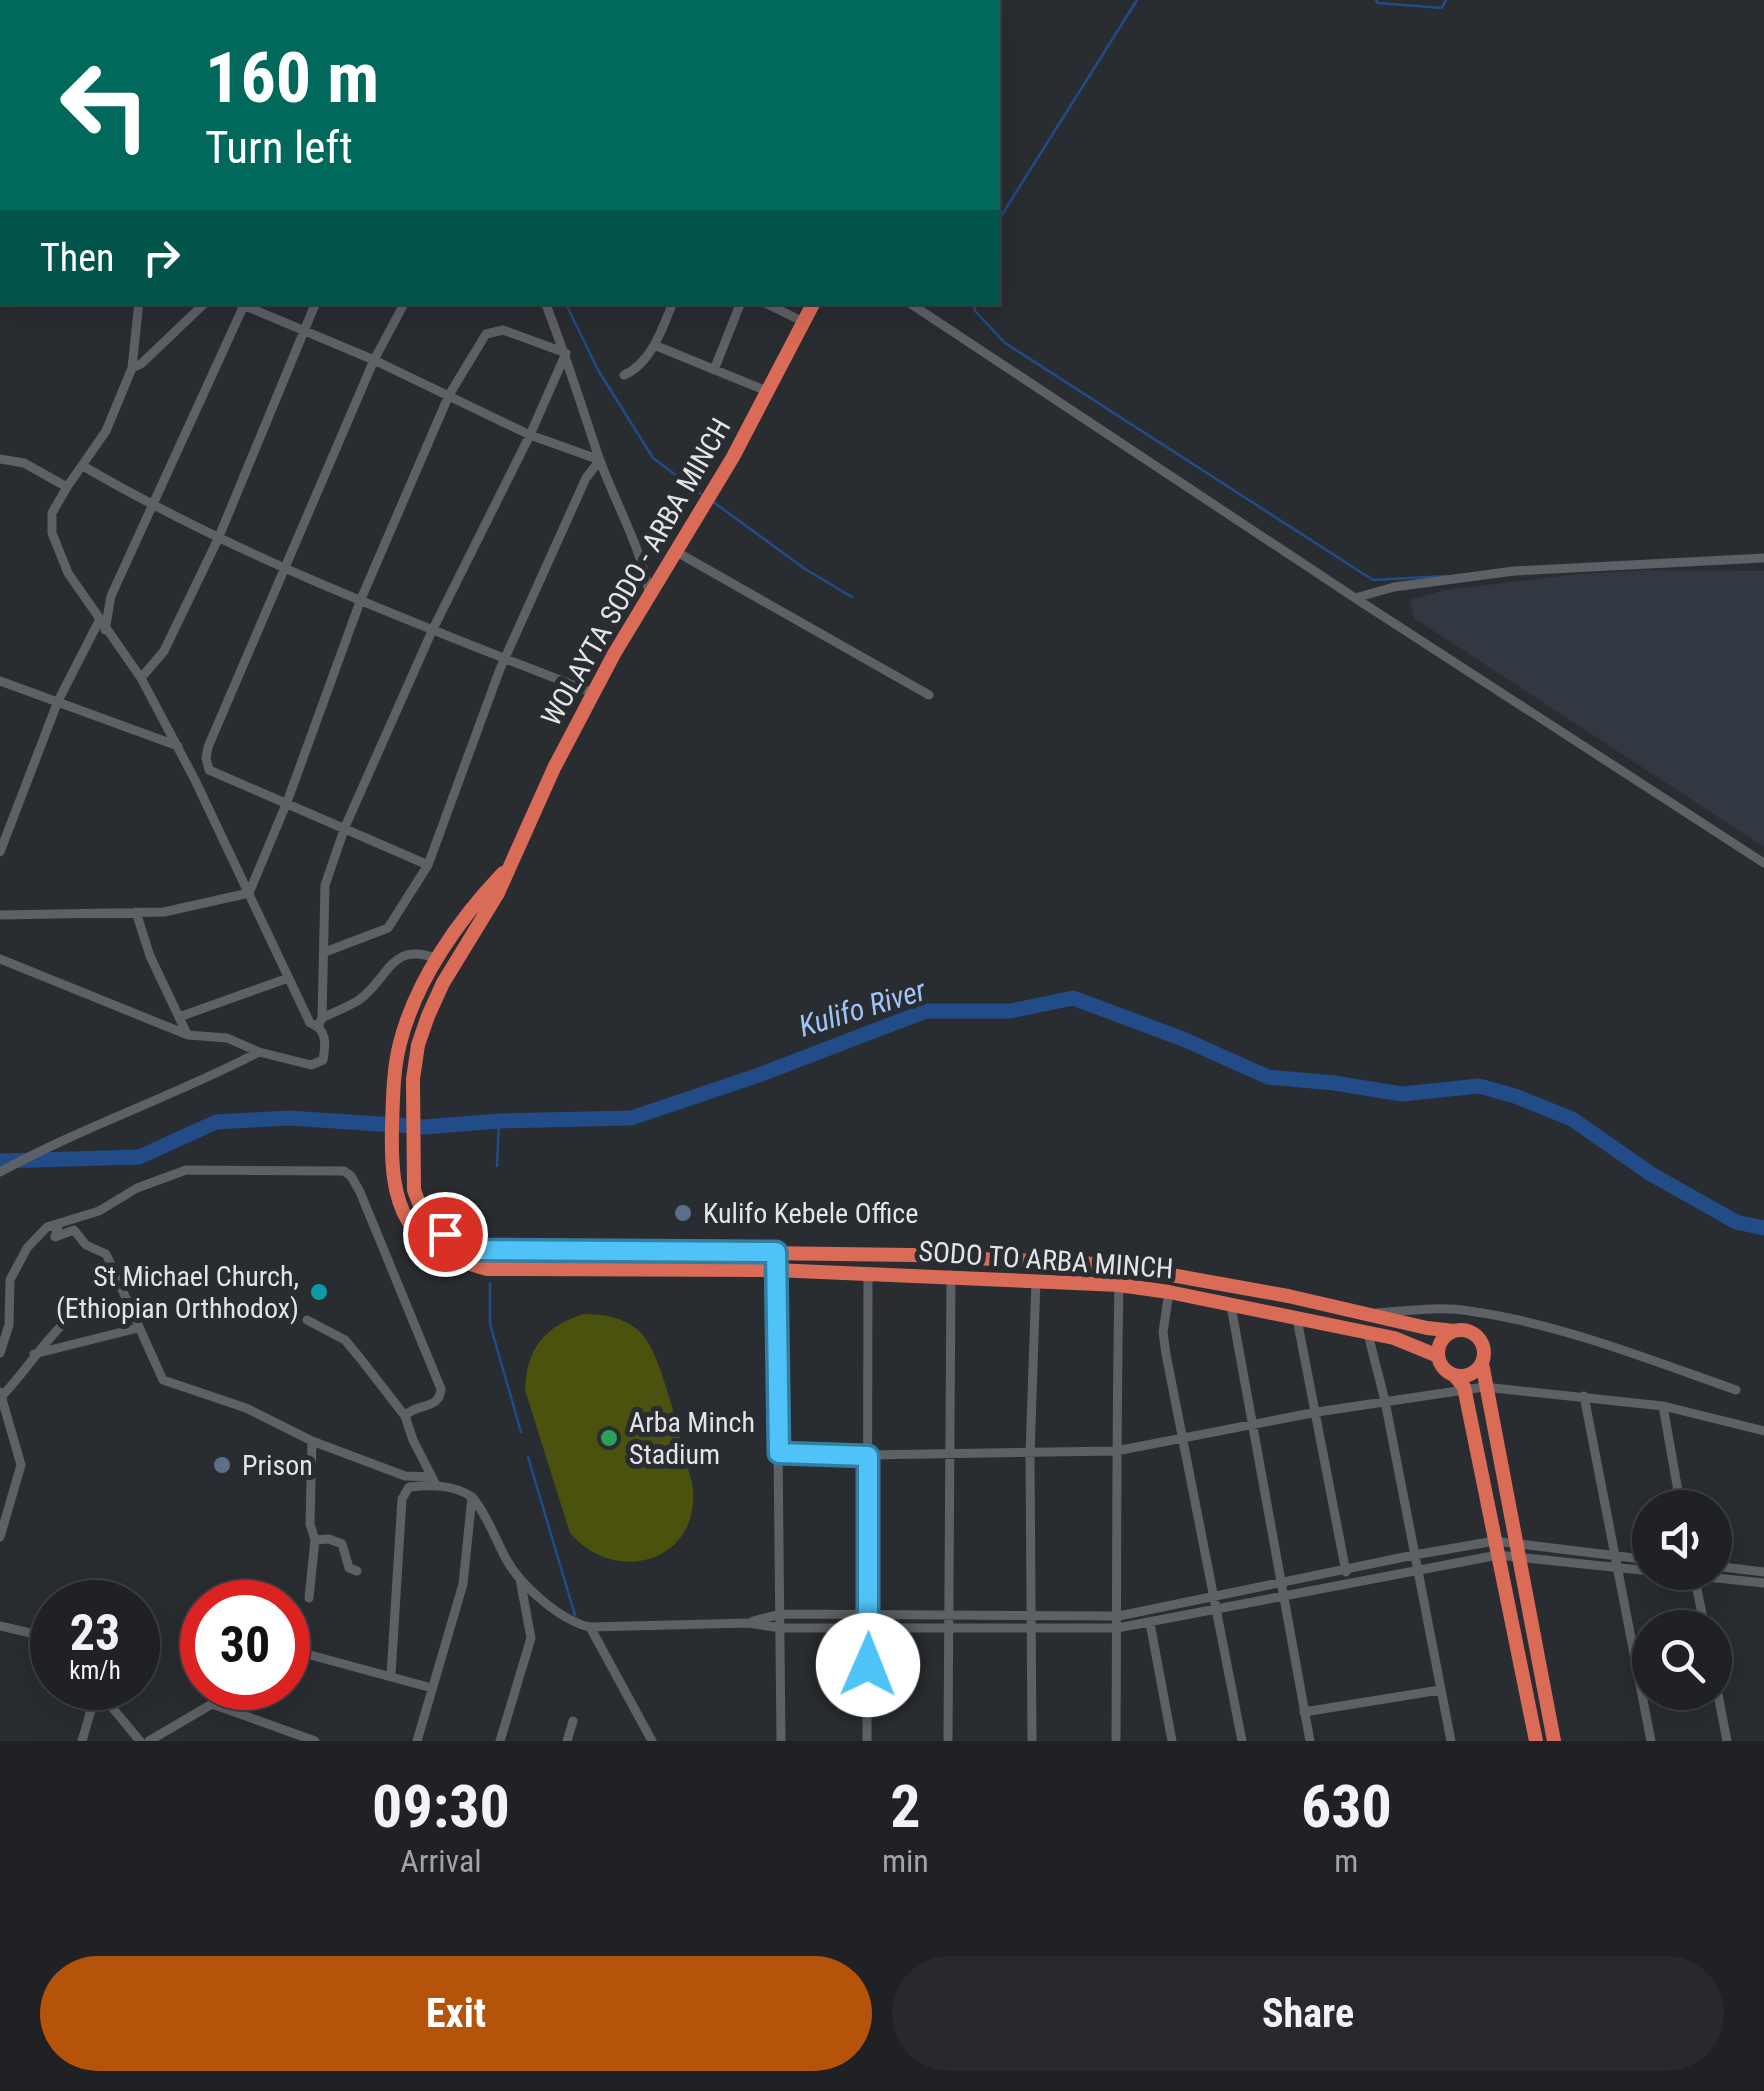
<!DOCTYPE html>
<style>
:root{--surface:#1f2124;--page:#27292c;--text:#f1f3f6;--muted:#a1a3a6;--line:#3c3e41;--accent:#b45309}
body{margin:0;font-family:"Roboto Condensed",sans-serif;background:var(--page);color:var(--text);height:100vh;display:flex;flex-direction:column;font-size:38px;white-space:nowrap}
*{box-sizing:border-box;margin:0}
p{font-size:32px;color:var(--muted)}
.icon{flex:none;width:55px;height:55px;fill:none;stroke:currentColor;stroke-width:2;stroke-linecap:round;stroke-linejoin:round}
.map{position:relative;height:1741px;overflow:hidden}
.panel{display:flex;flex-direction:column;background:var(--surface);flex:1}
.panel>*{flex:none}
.hud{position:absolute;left:0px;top:0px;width:1000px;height:305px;box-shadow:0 10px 40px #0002,0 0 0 2px var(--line);background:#00695c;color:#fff;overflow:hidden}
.buttons{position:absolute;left:1632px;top:1490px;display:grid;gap:20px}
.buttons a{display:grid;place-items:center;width:100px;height:100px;border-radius:50%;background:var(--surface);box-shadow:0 10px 40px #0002,0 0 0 2px var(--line);font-size:50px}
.speed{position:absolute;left:30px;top:1580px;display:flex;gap:20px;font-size:50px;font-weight:700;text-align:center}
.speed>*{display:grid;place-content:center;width:130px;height:130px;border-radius:50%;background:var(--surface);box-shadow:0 10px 40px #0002,0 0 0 2px var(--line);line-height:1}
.speed small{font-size:25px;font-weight:400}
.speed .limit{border:15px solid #d22;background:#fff;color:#111}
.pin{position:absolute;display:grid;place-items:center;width:85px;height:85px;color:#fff;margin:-42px;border:5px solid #fff;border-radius:50%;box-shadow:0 2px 10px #0007}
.me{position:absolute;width:110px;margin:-55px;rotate:1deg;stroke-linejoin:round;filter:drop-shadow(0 0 8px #0008)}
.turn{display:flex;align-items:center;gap:35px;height:210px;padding:0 40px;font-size:45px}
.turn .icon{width:130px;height:130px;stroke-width:2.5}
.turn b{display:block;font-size:70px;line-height:85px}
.then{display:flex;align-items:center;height:95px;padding:0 40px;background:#0003;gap:20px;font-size:38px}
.eta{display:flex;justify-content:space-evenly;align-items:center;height:170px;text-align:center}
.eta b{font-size:60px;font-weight:700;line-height:70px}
.button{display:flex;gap:20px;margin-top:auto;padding:20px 40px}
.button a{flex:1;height:115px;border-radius:60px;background:var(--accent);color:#fff;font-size:40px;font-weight:700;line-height:115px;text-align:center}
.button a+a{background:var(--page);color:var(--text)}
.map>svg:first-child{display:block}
</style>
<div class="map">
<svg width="1764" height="1741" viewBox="0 0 1764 1741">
<rect width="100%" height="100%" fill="#292c30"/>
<!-- built -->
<path fill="#323841" d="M1645 570 1764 571V847L1414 618 1410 600 1445 590 1578 574Z"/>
<!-- green -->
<path fill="#4b520d" d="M583 1314C604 1314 625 1317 641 1333 663 1355 682 1448 692 1482 705 1560 617 1588 570 1533L525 1390C527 1348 543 1328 583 1314Z"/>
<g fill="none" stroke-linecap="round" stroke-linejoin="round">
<!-- stream -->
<path stroke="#214c87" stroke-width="2.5" d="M302 0 305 2
M1376 0 1378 3 1442 8 1446 0
M998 221 1137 0
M565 302 598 370 653 458 701 494
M974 302 975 311 1005 343 1373 580 1446 576
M712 501 805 569 852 597
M497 1166 499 1121
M490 1283V1324L521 1432
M528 1457 575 1615"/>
<!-- river -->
<path stroke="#214c87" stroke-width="15" d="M0 1161 139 1157 216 1122 289 1118 425 1127 499 1121 631 1118 756 1076 926 1011H1011L1073 998 1183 1039 1268 1077 1334 1083 1402 1094 1479 1086 1515 1096 1572 1119 1651 1174 1736 1222 1764 1228"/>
<!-- minor -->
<path stroke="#5d6065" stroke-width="9" d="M194 0 200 2
M331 0 334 2
M557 0 561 2
M166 2 168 0
M384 2 386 0
M473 2 474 0
M577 2 578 0
M620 2 621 0
M670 2 671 0
M742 2 743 0
M808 2 809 0
M880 2 881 0
M0 118 2 121
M236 302 374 360 530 435 600 460
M545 302C565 353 581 404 598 455 614 501 640 544 649 592
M763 302 804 322
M908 302 1355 598 1764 863
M654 345 767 391
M132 368 141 364 206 302
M714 370 741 302
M624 375C651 364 663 327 673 302
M0 459 24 463 67 487
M83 466C244 560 420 625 593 693
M675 551 929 695
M1355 598 1394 587 1514 571 1764 558
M105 630 111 596 245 303
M141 678 164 651 218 539 316 302
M0 681 178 746
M209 770 206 758 208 747 374 360 405 302
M209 770 428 865
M0 852 58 701 99 621
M136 912 150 956 187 1034
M0 915 164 912 249 893 287 802 361 599 449 395 486 334 503 330 566 353
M325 952 388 928 428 865 500 669 586 478 600 460
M0 959 188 1035 227 1038 259 1052 311 1065 323 1060C326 1043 327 1029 310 1023L195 780 141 678 68 573 52 533V513L67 487 106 431 132 368 139 302
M179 1017 288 978
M322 1018C334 1012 348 1007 359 1000 390 978 390 940 438 959
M318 1026 322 1018 325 885 345 827 432 631 530 435 566 353
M0 1172C84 1126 175 1096 259 1052
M59 1223 55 1237 74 1230 86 1245 106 1254 163 1380 246 1408 312 1441 310 1524 315 1540 309 1598
M776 1252 781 1741
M1169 1292 1163 1332 1166 1354 1242 1741
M1231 1306 1310 1741
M1376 1313C1407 1311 1438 1306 1469 1311 1558 1323 1651 1360 1736 1390
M1297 1319 1346 1572
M307 1320 345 1340 360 1358 405 1416 413 1440 436 1485
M1368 1334 1385 1401 1451 1741
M0 1353 9 1325 10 1280 27 1248 47 1227 99 1211 137 1188 186 1170 344 1171 351 1176 360 1192 441 1389C439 1411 417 1402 405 1416
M34 1354 138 1328
M0 1392 21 1465 0 1537
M1584 1396 1651 1741
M1 1397C26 1371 43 1342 70 1317
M1663 1406 1681 1508
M312 1441 405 1476 432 1477
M779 1453 868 1455 1116 1451 1317 1412 1484 1387 1663 1406 1764 1431
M315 1540 329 1539 342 1544 349 1568 357 1571
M1715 1566 1764 1572
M1694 1575 1705 1628
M753 1621 781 1614 1119 1616 1414 1555 1495 1541 1650 1560
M1150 1623 1172 1741
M0 1626 52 1638
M590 1627 652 1741
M288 1649 432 1688
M391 1675 402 1499 409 1487C430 1485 453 1484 472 1497 487 1515 495 1538 506 1559 521 1586 561 1621 590 1627L748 1623 781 1628H1117L1498 1555 1764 1583
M1715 1679 1727 1741
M96 1688 140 1741
M212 1704 315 1741
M1304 1712 1440 1690
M82 1741 97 1689
M149 1741 212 1704 216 1688
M417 1741 463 1584 472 1497
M500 1741 531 1638 520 1579
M567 1741 573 1721
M867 1741 868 1272
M948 1741 951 1275
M1032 1741 1030 1454 1036 1280
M1116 1741C1117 1589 1116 1437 1119 1285"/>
<!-- highway -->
<path stroke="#da6b56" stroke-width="14" d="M972 2 973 0
M814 302 733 457 614 654 554 768 498 893 443 983 428 1016 418 1045 413 1079 414 1190 422 1211 445 1234 474 1249 912 1255 1116 1265 1288 1296 1427 1328 1454 1331
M503 873C459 919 416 980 400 1043 393 1070 393 1099 392 1127 390 1208 404 1247 487 1269L774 1270 1119 1285 1169 1292 1394 1338 1438 1356
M1438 1353a23 23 0 1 1 46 0a23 23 0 1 1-46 0Z
M1482 1363 1554 1741
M1454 1375 1464 1387 1536 1741"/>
</g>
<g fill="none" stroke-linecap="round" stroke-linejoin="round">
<!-- route casing -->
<g stroke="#337fa1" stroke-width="25">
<path id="route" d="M445 1234 474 1250 776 1252 779 1453 868 1456V1665"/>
</g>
<!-- route -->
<use href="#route" stroke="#4fc3f7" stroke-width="18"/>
</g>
<!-- markers -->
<g fill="#5c6f8a" stroke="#292c30" stroke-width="4">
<circle cx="683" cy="1213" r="10"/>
<circle cx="222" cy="1465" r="10"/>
</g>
<circle fill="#0f9aa8" stroke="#292c30" stroke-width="4" cx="319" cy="1292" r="10"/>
<circle fill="#2e9e5b" stroke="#292c30" stroke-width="4" cx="609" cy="1438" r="10"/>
<g text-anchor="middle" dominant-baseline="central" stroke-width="10" stroke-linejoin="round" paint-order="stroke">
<!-- street labels -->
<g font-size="28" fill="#e2e4e7" stroke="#292c30">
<text transform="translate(636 572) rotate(-60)">WOLAYTA SODO - ARBA MINCH</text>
<text transform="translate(1046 1260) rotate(4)">SODO TO ARBA MINCH</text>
</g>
<!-- poi labels -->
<g font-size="28" fill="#e2e4e7" stroke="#292c30" text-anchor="start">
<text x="703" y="1213">Kulifo Kebele Office</text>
<text x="299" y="1276" text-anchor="end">St Michael Church,<tspan x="299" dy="32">(Ethiopian Orthhodox)</tspan></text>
<text x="629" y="1422">Arba Minch<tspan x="629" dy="32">Stadium</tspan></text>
<text x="242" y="1465">Prison</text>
</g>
<!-- water labels -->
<g font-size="30" font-style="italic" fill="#9ec3f7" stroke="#292c30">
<text transform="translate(862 1008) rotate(-17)">Kulifo River</text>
</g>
</g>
</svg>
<div class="buttons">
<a><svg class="icon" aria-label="sound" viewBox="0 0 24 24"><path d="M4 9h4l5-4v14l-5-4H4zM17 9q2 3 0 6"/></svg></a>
<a><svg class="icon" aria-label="search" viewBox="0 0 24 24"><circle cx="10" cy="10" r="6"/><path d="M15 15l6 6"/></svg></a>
</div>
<div class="speed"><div>23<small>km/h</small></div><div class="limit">30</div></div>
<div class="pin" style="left:445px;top:1234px;background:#d93025"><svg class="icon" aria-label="arrive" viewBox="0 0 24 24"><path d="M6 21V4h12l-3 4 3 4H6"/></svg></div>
<svg class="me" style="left:868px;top:1665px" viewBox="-20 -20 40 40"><circle r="19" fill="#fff"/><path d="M0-13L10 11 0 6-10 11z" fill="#4fc3f7"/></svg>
<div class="hud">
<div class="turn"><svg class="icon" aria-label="left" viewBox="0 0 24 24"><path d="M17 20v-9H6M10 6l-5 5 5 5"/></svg><div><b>160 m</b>Turn left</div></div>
<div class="then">Then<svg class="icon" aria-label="right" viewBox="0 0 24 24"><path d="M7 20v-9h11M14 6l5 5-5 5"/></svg></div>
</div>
</div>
<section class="panel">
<div class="eta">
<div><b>09:30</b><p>Arrival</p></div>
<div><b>2</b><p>min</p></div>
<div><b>630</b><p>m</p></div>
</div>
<div class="button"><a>Exit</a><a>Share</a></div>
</section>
